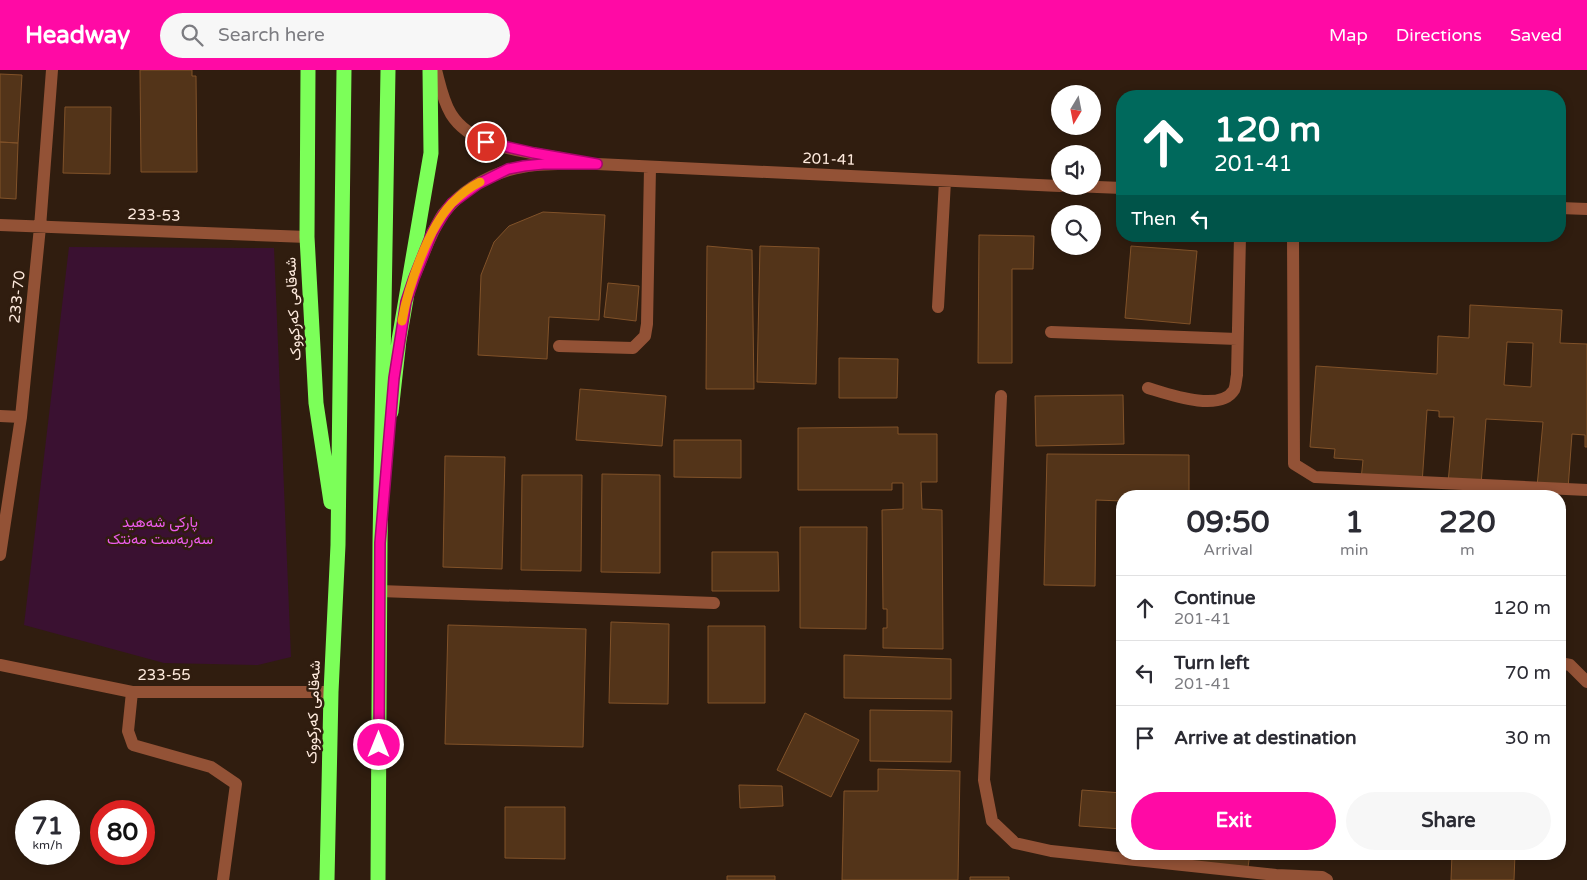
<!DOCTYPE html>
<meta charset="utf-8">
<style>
:root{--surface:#fff;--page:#f7f7f7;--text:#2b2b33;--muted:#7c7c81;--line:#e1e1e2;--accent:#ff0aa5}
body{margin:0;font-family:"Varela Round",Vazirmatn,sans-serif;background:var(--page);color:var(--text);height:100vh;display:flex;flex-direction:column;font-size:19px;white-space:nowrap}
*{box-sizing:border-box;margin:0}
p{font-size:16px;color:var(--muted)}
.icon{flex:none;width:28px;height:28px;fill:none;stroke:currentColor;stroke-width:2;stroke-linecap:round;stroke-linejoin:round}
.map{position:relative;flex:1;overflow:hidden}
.side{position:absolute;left:1116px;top:420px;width:450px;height:370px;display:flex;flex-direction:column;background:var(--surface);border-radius:20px;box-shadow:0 2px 8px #0003}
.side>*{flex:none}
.hud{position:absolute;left:1116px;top:20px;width:450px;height:152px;border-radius:20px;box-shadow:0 2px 8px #0003;background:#00695c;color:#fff;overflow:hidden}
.needle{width:32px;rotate:190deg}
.fabs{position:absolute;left:1051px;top:15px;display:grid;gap:10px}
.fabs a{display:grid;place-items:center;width:50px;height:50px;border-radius:50%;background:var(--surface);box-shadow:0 2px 8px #0003;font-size:25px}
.speed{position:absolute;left:15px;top:730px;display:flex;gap:10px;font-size:25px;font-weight:700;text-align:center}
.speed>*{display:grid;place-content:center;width:65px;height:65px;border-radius:50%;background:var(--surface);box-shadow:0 2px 8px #0003;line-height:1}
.speed small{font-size:12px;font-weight:400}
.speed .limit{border:8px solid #d22;background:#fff;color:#111}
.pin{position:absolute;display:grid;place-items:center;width:42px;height:42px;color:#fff;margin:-21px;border:2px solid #fff;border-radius:50%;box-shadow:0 1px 5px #0007}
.me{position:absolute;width:55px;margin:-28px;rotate:0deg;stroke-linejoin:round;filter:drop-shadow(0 0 4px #0008)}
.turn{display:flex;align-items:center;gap:18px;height:105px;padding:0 15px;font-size:22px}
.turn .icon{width:65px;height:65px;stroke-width:2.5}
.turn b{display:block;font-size:35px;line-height:42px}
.then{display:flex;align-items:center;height:48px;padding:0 15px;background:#0003;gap:10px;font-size:19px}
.eta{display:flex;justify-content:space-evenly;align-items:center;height:85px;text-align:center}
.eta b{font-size:30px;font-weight:700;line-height:35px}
.action{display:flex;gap:10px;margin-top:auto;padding:10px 15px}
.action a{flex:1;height:58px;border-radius:30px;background:var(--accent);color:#fff;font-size:20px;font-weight:700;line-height:58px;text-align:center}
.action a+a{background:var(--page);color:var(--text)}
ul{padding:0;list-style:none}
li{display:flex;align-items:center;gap:15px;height:65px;padding:0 15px;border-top:1px solid var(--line)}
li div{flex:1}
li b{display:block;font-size:19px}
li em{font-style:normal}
header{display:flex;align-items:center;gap:30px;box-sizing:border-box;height:70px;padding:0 25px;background:var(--accent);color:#fff}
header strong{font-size:24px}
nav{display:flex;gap:28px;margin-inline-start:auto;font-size:18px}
.search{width:350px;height:45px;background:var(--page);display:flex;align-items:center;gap:12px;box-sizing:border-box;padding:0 18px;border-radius:28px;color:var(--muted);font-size:19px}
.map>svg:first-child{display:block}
</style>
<header>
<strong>Headway</strong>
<div class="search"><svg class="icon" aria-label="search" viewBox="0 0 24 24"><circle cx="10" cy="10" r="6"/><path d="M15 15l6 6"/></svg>Search here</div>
<nav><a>Map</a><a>Directions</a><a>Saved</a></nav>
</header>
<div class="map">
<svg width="1587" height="810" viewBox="0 0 1587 810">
<rect width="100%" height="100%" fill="#301d0f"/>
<!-- green -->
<path fill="#3a1131" d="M69 177 274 178 291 587 258 595 164 593 24 555Z"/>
<!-- building -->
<path fill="#533419" stroke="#815229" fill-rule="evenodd" d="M140 0H192V6H196L197 102H141Z
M0 4 22 5 18 73 0 72Z
M65 37H111L110 104 63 103Z
M0 72 18 73 16 129 0 128Z
M543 142 605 145 599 250 549 247 547 289 478 285 481 205 494 172 509 156Z
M979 165 1034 166 1033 199H1012V293H978Z
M707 176 752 180 754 319H706Z
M760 176 819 178 816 314 757 312Z
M1131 176 1197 181 1190 254 1125 248Z
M608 213 639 216 636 251 604 247Z
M1470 235 1562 240 1560 273 1587 274V377H1585V365L1572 364 1568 419 1537 417 1543 352 1486 349 1481 415 1448 413 1454 347H1439V341L1427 340 1422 414 1361 410 1363 390 1334 388 1335 379 1310 377 1316 296 1437 304 1438 266 1469 268ZM1507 272 1533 273 1531 317 1504 315Z
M839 288 898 289 897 328H839Z
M580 319 666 326 662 376 576 370Z
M1123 325 1124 374 1036 376 1035 326Z
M898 357V364H937V412H921L922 439 942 440 943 579 883 578V558H887V539H883L882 440 903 439V413H892V420H798V358Z
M674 370H741V408L674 407Z
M1047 384 1189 385V426H1122V431L1096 430 1095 516 1044 515Z
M445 386 505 387 502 499 443 497Z
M602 404 660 405V503L601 502Z
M522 405H582L581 501 521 500Z
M800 457H867L866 559 800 558Z
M712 482H778L779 521H712Z
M611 552 669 554 668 634 609 633Z
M448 555 586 559 583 677 445 674Z
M708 556H765V633H708Z
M844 585 951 589V629L844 628Z
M870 640 952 641 951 692 870 691Z
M805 643 859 670 831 727 777 700Z
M878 699 960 701 958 810H842L844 721H878Z
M739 715 782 716 783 736 740 738Z
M1082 720 1122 723V759L1079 756Z
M505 737H565V789L505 788Z
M1139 784H1250L1248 797 1139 787Z
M1284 784H1346L1345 788Z
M1452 784H1515L1514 810H1451Z
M727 806H775V810H727Z
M970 807H1009V810H970Z"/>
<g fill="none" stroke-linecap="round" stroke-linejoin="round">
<!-- minor -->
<path stroke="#935236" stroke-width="12" d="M436 0C440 15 443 31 451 44 472 78 524 81 560 88
M1073 116 1122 118
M1560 138 1587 139
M0 155 307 167
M1293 166 1294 394 1315 407 1587 420
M414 207C423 186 430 164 443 144 451 134 460 125 471 118 512 90 550 94 597 94L1060 116
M938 237 945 111
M1051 262 1237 269
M559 276 633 278 645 266 647 254 650 98
M1148 318C1168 324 1220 343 1234 320 1236 316 1236 309 1237 305L1240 166
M1001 326 984 710 992 751 1015 773 1051 781 1276 805 1322 807 1327 810
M0 346 21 347
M0 485 21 347 40 157 52 0
M380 521 714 533
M1560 593 1570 595 1587 612
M0 595 132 622H331
M132 622 128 661 133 675 211 697 236 714 223 810"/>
<!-- highway -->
<path stroke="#7cff59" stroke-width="15" d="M308 0 307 167 316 333 331 432
M391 342 399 270 431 83 430 0
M327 810 331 622 338 475 344 0
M378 810 380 473 388 0"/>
</g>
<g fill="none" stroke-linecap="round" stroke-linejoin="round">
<!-- route casing -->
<g stroke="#a6066b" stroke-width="12">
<path id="route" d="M379 675 380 473 394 308 406 232 414 208 432 163 443 145 452 133 478 114 508 99 524 96 543 94H597L534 83 486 72"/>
</g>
<!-- route -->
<use href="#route" stroke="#ff0aa5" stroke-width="9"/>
<!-- slow -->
<path stroke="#f59e0b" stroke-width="9" d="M402 251C408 217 428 158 452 133 460 125 470 117 480 112"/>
</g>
<g text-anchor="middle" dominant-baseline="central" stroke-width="5" stroke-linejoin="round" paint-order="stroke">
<!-- street labels -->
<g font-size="15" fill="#ffebde" stroke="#301d0f">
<text transform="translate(829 89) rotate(2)">201-41</text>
<text transform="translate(154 145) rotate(2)">233-53</text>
<text transform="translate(17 227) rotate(-84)">233-70</text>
<text transform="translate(293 239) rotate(-93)">شەقامی کەرکووک</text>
<text x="164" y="605">233-55</text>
<text transform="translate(313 642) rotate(-88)">شەقامی کەرکووک</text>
</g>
<!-- park labels -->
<g font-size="15" fill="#ed5ceb" stroke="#301d0f">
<text x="160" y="452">پارکی شەهید<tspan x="160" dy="17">سەربەست مەنتک</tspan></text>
</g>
</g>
</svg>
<div class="fabs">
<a><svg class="needle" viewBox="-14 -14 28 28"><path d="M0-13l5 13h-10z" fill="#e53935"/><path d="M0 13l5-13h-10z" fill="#7c7c81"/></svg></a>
<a><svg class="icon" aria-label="sound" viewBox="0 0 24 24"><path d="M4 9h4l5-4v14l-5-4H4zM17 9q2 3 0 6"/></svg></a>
<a><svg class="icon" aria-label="search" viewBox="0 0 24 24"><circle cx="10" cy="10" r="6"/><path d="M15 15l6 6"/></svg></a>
</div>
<div class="speed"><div>71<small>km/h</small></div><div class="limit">80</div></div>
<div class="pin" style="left:486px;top:72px;background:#d93025"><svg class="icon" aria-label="arrive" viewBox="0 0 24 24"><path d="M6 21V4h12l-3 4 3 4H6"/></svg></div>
<svg class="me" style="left:379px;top:675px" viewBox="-20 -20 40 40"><circle r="17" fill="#ff0aa5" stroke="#fff" stroke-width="3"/><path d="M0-11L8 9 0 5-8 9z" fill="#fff"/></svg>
<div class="hud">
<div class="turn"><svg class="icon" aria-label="ahead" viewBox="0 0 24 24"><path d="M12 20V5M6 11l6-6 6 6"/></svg><div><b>120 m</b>201-41</div></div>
<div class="then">Then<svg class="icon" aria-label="left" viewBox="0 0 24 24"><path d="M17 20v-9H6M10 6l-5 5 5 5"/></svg></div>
</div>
<section class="side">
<div class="eta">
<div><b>09:50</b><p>Arrival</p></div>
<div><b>1</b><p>min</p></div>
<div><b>220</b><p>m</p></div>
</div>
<ul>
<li><svg class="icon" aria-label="ahead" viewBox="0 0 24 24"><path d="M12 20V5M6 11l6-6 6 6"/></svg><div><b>Continue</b><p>201-41</p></div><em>120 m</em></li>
<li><svg class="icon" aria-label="left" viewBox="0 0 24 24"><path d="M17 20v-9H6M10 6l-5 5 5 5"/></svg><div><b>Turn left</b><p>201-41</p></div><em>70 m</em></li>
<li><svg class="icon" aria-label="arrive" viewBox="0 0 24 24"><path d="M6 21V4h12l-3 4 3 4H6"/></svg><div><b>Arrive at destination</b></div><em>30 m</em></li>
</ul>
<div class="action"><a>Exit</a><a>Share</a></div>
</section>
</div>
